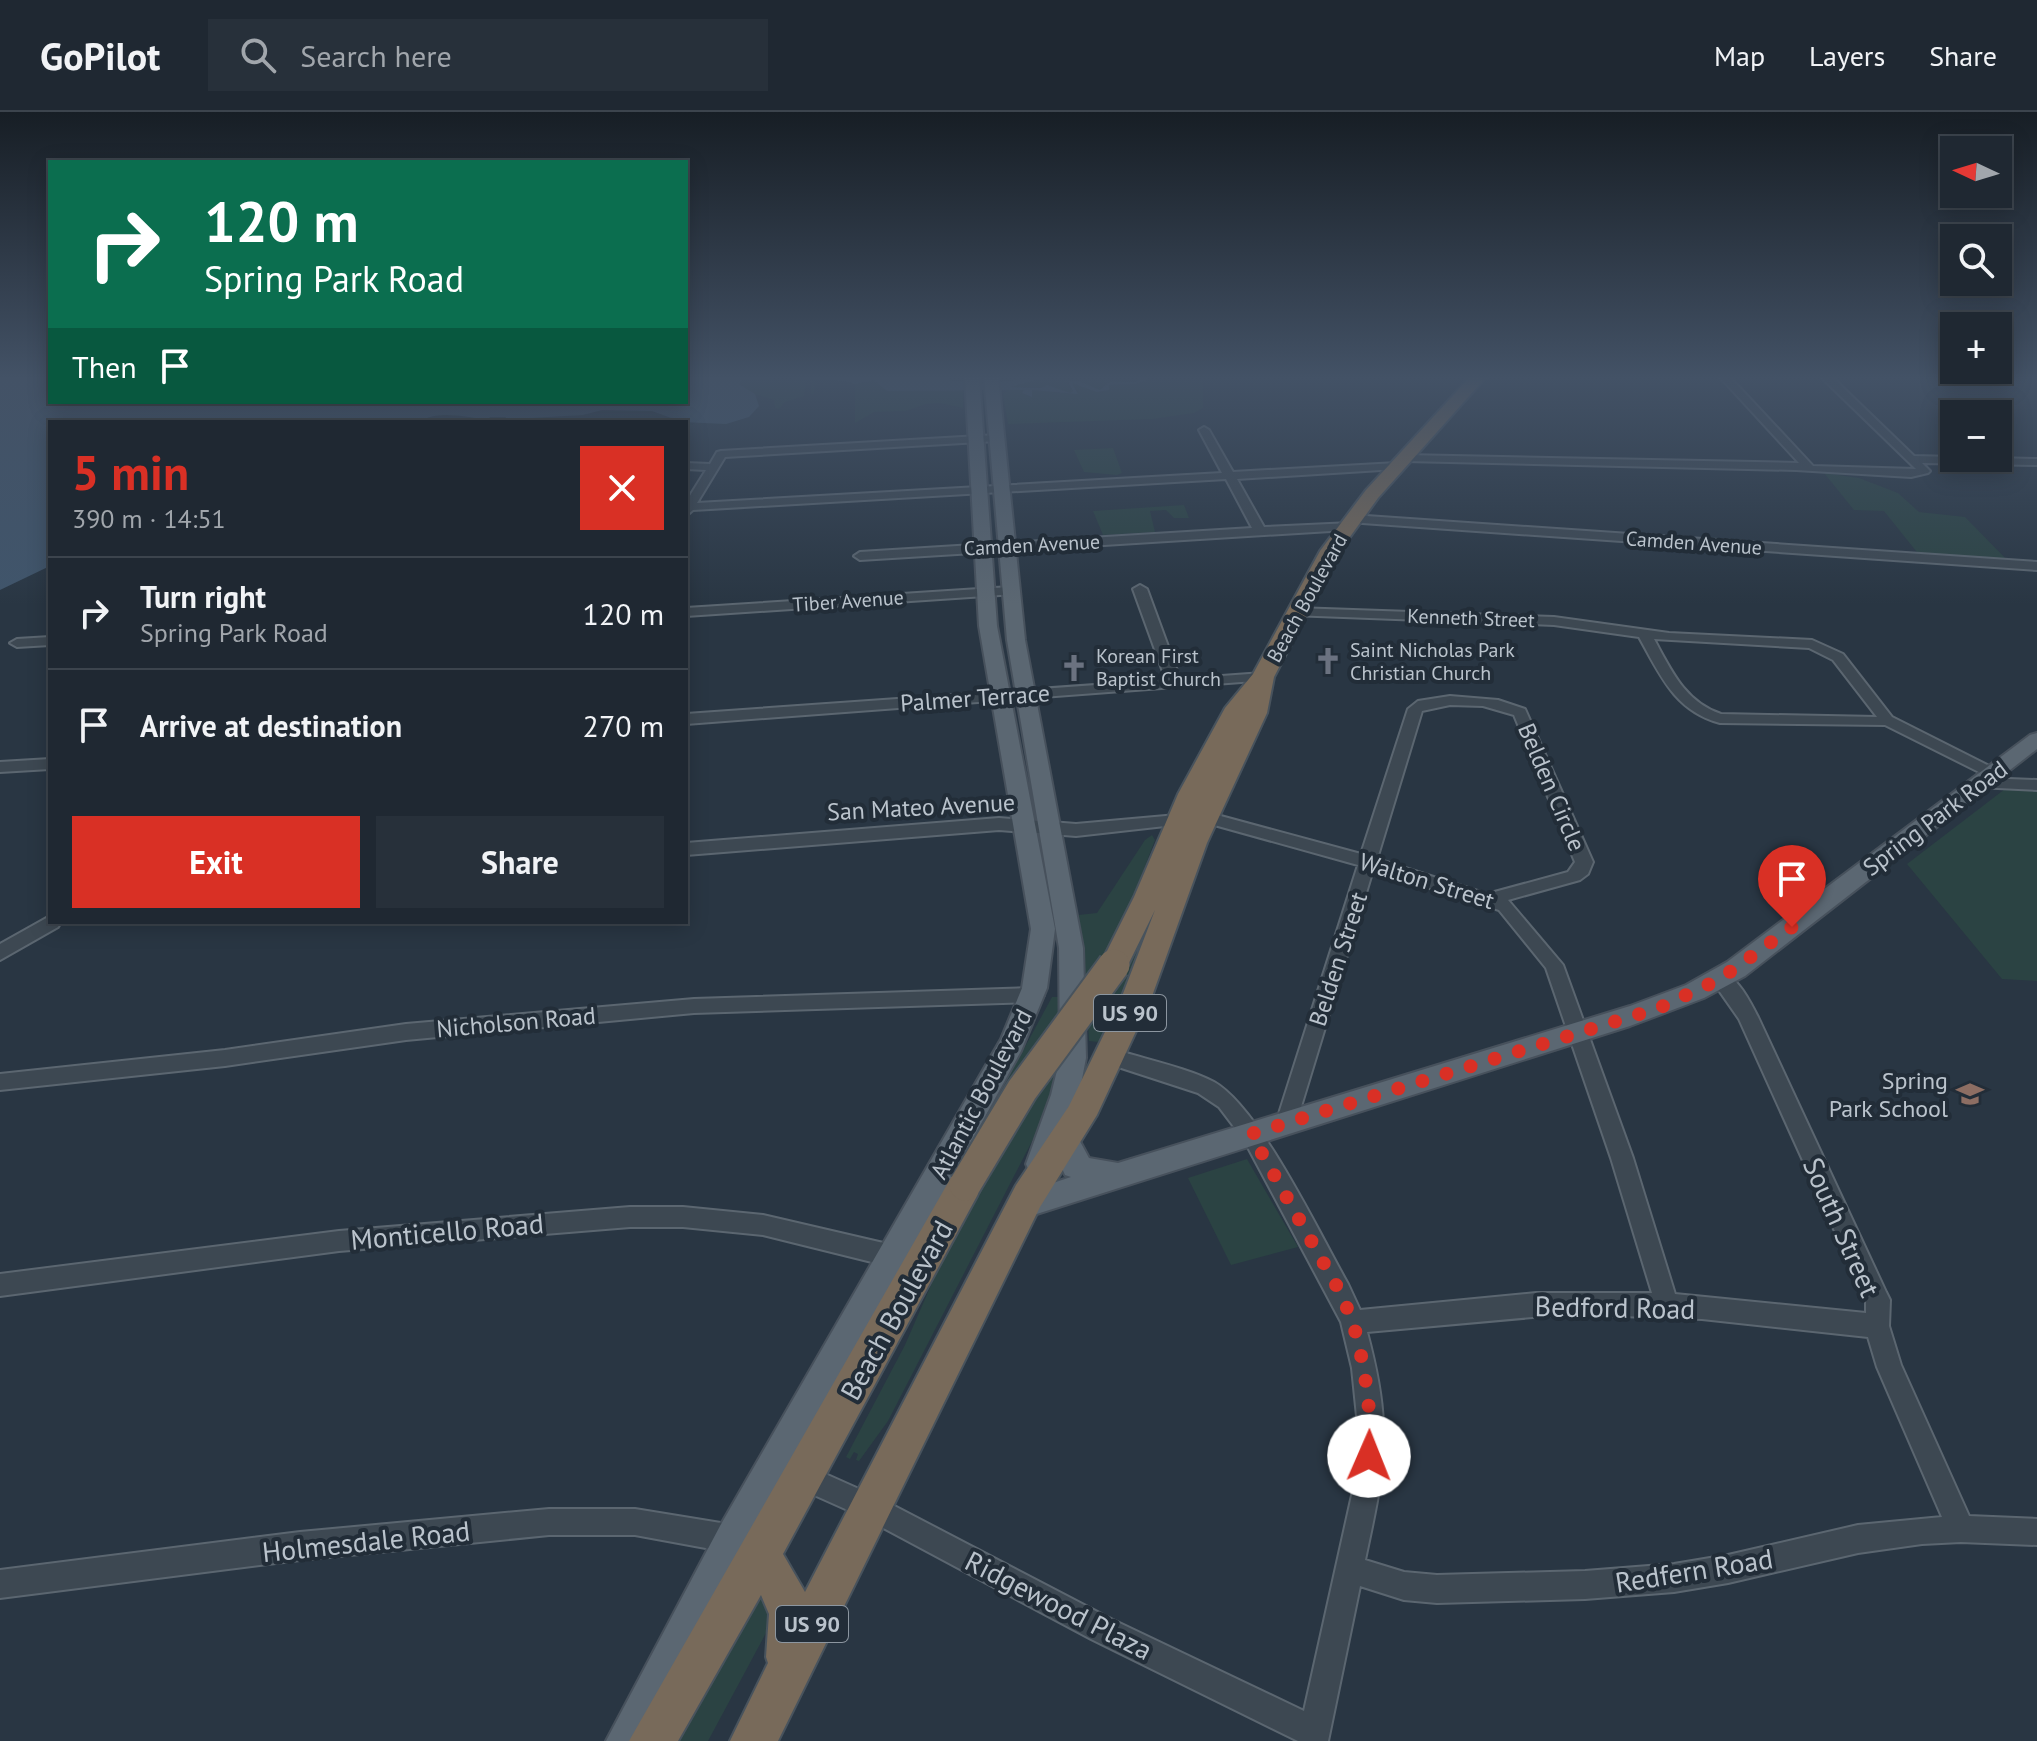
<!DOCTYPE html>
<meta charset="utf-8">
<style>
:root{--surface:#1f2832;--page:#27303a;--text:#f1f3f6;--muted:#a1a6ac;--line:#3c444d;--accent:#d93025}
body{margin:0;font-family:"PT Sans",sans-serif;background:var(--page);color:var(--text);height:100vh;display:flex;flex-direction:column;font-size:30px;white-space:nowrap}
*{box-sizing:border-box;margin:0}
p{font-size:26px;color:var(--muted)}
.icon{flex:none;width:44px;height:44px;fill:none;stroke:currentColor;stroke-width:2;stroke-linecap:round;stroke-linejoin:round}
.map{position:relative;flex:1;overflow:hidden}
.side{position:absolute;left:48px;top:308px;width:640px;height:504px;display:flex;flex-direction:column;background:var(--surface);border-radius:0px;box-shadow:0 4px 20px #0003,0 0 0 2px var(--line)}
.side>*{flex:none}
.top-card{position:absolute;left:48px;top:48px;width:640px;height:244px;border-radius:0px;box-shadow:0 4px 20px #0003,0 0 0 2px var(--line);background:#0b6e4f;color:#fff;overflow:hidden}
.needle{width:52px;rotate:274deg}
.fabs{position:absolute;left:1940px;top:24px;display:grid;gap:16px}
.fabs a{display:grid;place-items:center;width:72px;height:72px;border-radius:0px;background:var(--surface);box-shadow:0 4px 20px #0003,0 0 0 2px var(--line);font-size:40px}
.pin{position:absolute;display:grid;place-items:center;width:68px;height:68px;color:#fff;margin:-82px -34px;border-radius:50% 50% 50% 0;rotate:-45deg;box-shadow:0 0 8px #0007}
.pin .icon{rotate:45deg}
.me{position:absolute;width:88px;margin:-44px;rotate:1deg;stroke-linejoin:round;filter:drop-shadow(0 0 6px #0008)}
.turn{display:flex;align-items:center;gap:28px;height:168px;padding:0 24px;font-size:36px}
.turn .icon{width:104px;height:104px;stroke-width:2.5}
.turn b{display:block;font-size:56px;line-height:68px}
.then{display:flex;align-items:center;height:76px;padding:0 24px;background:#0003;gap:16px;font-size:30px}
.round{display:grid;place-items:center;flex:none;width:84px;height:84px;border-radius:0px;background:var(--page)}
.headline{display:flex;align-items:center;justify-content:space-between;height:136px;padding:0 24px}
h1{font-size:48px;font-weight:700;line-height:60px;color:var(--accent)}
.cta{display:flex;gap:16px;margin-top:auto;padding:16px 24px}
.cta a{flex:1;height:92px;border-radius:0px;background:var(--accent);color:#fff;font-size:32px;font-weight:700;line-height:92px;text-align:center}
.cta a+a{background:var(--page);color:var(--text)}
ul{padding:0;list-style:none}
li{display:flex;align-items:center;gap:24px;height:112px;padding:0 24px;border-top:2px solid var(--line)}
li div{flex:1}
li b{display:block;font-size:30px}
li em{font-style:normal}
header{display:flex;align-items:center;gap:48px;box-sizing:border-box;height:112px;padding:0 40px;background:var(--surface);border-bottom:2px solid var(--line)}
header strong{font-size:38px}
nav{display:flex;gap:44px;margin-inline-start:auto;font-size:28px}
.search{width:560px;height:72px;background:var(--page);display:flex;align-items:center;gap:20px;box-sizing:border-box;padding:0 28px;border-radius:0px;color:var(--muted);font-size:30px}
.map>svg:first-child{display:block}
</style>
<header>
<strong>GoPilot</strong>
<div class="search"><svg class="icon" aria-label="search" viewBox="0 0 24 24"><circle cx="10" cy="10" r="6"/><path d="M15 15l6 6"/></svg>Search here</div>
<nav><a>Map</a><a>Layers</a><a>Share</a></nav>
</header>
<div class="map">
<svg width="2037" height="1629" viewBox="0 0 2037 1629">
<rect width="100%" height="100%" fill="#293643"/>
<!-- green -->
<path fill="#2b4343" d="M1050 264H1142V267L1105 272 1100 278 1079 269 1067 271 1073 279 1070 281 1048 275H1010Z
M1146 264H1203V296L1194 301 1152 307 1008 312 1003 282 1007 279 1002 277 1025 278 1023 281 1030 285 1032 278C1047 278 1064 284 1078 280L1072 271 1102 281 1109 273 1136 272 1146 268Z
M781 266 815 267 814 282H811V269H806L804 284 785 290 779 297 775 296 774 288 755 282 739 272 742 268Z
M874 268 884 273 963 278V296L940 291 926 292 905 299 874 300 855 311V272Z
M1113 336 1122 361 1117 363 1084 360 1074 338Z
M1824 361 1859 366 1898 381 1919 400 1965 405 2009 450 1920 444 1884 399 1854 398Z
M1184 393 1189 406H1174L1166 398 1150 399 1155 420 1103 423 1093 399Z
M2005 677 2037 678V869L2002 867 1907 752Z
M1152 723 1155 728 1123 812H1119V818L1084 874 1079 803 1097 801 1145 728Z
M1154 802 1116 902 1098 930 1089 929 1088 913 1132 847Z
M1052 885H1063V940L1047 1000 888 1309 859 1349 856 1348 858 1342 854 1340 850 1347 846 1345 905 1233 945 1141 1013 1015 988 1003Z
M1247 1047 1298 1135 1231 1153 1188 1066Z
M763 1483 774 1506 708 1629H669Z"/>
<!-- water -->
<path fill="#40556b" d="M0 264H50V290H686V264H947V268L982 272 1050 264 1011 275 1041 276 1047 273 1070 281 1073 279 1068 269H1079L1100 278 1109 270H1137L1142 264H1146V268L1136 272 1109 273V278L1097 280 1072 271 1078 282 1032 278V285L1022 281 1024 278 887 279 874 268 855 272 846 269 781 266 742 268 739 272 755 282 759 294 749 305 726 312 682 310 652 299 602 298 583 303 512 307 511 310H504L506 305H490L487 308C464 304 439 298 417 310H50V454L0 478Z"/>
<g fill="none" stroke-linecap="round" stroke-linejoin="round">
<!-- minor casing -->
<g stroke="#5b6670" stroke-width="4">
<path id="minor" d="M1719 264H1729L1813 354 1916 357 1820 264H1831L1914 344 2037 347V353L1922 351 1930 359 1928 361 1911 365 1796 358 1405 349 1399 346 1405 343 1799 351Z
M1204 315 1209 318 1233 360 1397 351 1403 354 1397 357 1237 367 1264 415 1351 411 1353 414 1347 418 860 448 854 444 860 440 1252 416 1226 367 693 398 686 404V390L706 358 686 357V351L710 352 717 340 721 339 997 323 1002 326 997 329 725 345 697 391 1222 361 1199 318Z
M1352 403 2037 450V458L1348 410V404Z
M1140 473 1147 477 1180 567 1263 561 1268 562V568L686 612V602L1166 568 1133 477Z
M1010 475 1017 479 1015 482 686 504V496Z
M1296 496 1554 505 1669 521 1812 528 1843 542 1892 605 2003 661 2001 665H1989L1885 613 1720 611C1675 599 1660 563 1639 525L1554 513 1291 503V497ZM1654 527 1809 536 1833 548 1877 605 1721 602C1685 590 1671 558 1654 527Z
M50 525V533L17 535 10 531 17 527Z
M1450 584 1498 588 1525 597 1593 750 1588 762 1580 768 1508 788 1563 853 1633 1046 1675 1182 1866 1201V1188L1739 907 1711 867 1713 862C1734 855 1750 890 1758 905L1886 1180 1890 1188 1889 1214 1901 1253 1969 1404 2037 1407V1433L1961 1430 1922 1432 1858 1441 1728 1471 1674 1480 1585 1487 1437 1491 1404 1488 1360 1474 1328 1629H1298L1091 1527 861 1404 794 1374 790 1365 794 1356 803 1352 879 1386 1111 1507 1304 1599 1354 1374 1358 1314 1352 1256 1341 1210 1244 1028 1219 995 1198 981 1103 950 1100 944 1103 938 1110 936C1140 946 1188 956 1214 970 1260 996 1320 1123 1348 1172L1360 1198 1536 1181H1652L1611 1046 1546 856 1499 798 1373 758 1296 1011 1293 1017 1286 1020 1279 1017 1276 1011 1358 753 1200 709 1198 705 1206 700 1361 742 1408 597 1418 589ZM1450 593 1483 594 1514 603 1575 750 1568 760 1487 782 1377 747 1422 599ZM1566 1202 1702 1207 1868 1225 1877 1255 1942 1405 1858 1413 1728 1443 1674 1452 1585 1459 1437 1463 1404 1460 1365 1448C1374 1404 1386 1358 1383 1312 1382 1281 1375 1250 1367 1220Z
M50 647V657L0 660V650Z
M1983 666 2037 668V678L1977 675 1975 671 1977 667Z
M1177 703 1185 708 1183 712 1076 724 999 718 686 743V731L999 706 1076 712Z
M50 804V810H61L58 815 0 848V832Z
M1034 876 1041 878 1044 883 1041 888 1034 890 694 901 406 928 225 954 0 978V962L225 938 406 912 694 887Z
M630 1095H683L763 1103 892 1133 900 1136 903 1144 900 1152 892 1155 763 1123 683 1115H630L339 1139 0 1184V1162L339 1119Z
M549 1397H635L733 1413 743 1417 747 1427 743 1437 733 1441 635 1423H549L300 1448 0 1486V1458L300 1420Z"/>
</g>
<!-- major casing -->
<g stroke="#47515c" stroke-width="4">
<path id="major" d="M965 264H979L997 514 1055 817 1047 876 1021 939 746 1440 647 1629H606L720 1414 1001 927 1022 876 1031 817 979 514Z
M984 264H998L1025 528 1083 836 1086 946 1079 983 1067 1017 1075 1020 1089 1046 1118 1051 1630 894 1686 873 1727 850 2030 623 2037 621V637L1745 864 1704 886 1630 914 1024 1106 1014 1102 1009 1093 1014 1084 1071 1065 1065 1063 1057 1045 1050 1061 1040 1065 1030 1061 1026 1052 1051 983 1060 946 1059 836 1007 528Z"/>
</g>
<!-- highway casing -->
<g stroke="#48535d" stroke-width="4">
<path id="highway" d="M1471 264H1487L1378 386 1339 440 1274 565 1267 601 1207 731 1151 887 1097 1003 1040 1095 778 1629H730L768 1551 766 1545 769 1502 761 1483 678 1629H629L953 1062 965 1058 977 1062 982 1073 977 1084 783 1442 805 1480 1016 1073 1069 994 1121 887 1155 798 1124 861 1114 864 1104 861 1100 853 1134 785 1178 682 1225 596 1253 562 1320 439 1366 378Z"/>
</g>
<!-- minor -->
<use href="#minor" fill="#3d4852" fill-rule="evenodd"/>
<!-- major -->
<use href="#major" fill="#5b6772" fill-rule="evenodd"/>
<!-- highway -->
<use href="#highway" fill="#786a5a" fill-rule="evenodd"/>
<!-- highway-bridge casing -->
<g stroke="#48535d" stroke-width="35" stroke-linecap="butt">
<path id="highway-bridge" d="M965 1073 1022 978 1114 853"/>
</g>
<!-- highway-bridge -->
<use href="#highway-bridge" stroke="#786a5a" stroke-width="31"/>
</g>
<!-- sky -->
<linearGradient id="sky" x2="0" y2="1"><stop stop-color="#171e25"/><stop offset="0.54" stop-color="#435266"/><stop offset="1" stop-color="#435266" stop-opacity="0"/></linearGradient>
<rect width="2037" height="492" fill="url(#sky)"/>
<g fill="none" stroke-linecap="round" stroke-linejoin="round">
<!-- route -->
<path stroke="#d93025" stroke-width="14" stroke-dasharray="0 25.2" d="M1369 1344 1371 1314 1364 1256 1353 1210 1340 1180 1251 1022 1659 896 1720 867 1792 815"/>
</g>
<!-- icons -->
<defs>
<g id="church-bare" transform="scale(2.16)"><path d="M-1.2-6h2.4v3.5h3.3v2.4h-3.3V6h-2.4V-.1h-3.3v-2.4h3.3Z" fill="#6b7280" stroke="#222d38" stroke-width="2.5" paint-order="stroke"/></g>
<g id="school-bare" transform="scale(2.16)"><path d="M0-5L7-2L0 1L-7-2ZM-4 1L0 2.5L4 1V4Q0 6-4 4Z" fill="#8d6e63" stroke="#222d38" stroke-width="2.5" paint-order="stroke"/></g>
</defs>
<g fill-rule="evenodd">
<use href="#church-bare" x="1328" y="549"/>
<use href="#church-bare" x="1074" y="556"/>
<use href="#school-bare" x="1970" y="982"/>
</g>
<g text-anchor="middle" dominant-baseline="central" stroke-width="8" stroke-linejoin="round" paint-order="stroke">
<!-- far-street labels -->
<g font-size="20" fill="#bac3cc" stroke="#222d38">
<text transform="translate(1694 431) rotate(4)">Camden Avenue</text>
<text transform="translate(1032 433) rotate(-3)">Camden Avenue</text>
<text transform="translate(1307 486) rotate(-61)">Beach Boulevard</text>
<text transform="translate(848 489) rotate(-4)">Tiber Avenue</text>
<text transform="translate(1471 506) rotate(2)">Kenneth Street</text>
</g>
<!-- far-poi labels -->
<g font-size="20" fill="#bac3cc" stroke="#222d38" text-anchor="start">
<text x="1350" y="538">Saint Nicholas Park<tspan x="1350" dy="23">Christian Church</tspan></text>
<text x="1096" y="544">Korean First<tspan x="1096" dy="23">Baptist Church</tspan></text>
</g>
<!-- shield labels -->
<g fill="#222d38" stroke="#8c96a0" stroke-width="2">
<rect x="1094" y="883" width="72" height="36" rx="6"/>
<rect x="776" y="1494" width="72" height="36" rx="6"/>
</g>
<g font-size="22" font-weight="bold" fill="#bac3cc">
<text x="1130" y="901">US 90</text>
<text x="812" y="1512">US 90</text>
</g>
<!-- street labels -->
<g font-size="24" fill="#bac3cc" stroke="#222d38">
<text transform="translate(975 586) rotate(-4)">Palmer Terrace</text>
<text transform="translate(1552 675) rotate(67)">Belden Circle</text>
<text transform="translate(921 695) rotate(-3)">San Mateo Avenue</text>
<text transform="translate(1935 706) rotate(-37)">Spring Park Road</text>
<text transform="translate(1427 769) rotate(17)">Walton Street</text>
<text transform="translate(1338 847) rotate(-72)">Belden Street</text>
<text transform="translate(516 910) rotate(-5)">Nicholson Road</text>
<text transform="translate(981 982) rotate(-62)">Atlantic Boulevard</text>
</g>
<!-- poi labels -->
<g font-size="24" fill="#bac3cc" stroke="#222d38" text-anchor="end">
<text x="1948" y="968">Spring<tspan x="1948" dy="28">Park School</tspan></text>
</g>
<!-- near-street labels -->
<g font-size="28" fill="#bac3cc" stroke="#222d38">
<text transform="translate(1842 1115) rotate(66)">South Street</text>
<text transform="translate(447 1119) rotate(-5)">Monticello Road</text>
<text transform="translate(1615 1195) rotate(1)">Bedford Road</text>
<text transform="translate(896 1198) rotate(-61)">Beach Boulevard</text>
<text transform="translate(366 1429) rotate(-6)">Holmesdale Road</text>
<text transform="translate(1694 1458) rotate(-9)">Redfern Road</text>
<text transform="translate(1059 1493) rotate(27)">Ridgewood Plaza</text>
</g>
</g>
</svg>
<div class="fabs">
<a><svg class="needle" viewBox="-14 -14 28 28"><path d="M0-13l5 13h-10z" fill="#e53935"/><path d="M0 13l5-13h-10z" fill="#a1a6ac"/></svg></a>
<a><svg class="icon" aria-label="search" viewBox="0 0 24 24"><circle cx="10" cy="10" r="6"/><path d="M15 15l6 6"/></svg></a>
<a>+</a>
<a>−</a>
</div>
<div class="pin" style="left:1792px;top:815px;background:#d93025"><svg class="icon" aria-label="arrive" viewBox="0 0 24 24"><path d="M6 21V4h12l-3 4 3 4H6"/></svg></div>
<svg class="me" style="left:1369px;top:1344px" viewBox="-20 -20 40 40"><circle r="19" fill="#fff"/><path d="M0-13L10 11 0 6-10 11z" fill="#d93025"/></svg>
<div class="top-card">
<div class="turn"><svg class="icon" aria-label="right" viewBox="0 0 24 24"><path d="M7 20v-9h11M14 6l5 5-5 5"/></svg><div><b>120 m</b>Spring Park Road</div></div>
<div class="then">Then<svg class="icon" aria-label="arrive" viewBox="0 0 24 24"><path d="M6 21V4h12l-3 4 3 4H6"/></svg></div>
</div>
<section class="side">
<div class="headline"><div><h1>5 min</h1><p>390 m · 14:51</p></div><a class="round" style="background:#d93025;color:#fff"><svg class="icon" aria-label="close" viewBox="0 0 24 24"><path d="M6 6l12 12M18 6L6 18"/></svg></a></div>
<ul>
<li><svg class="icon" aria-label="right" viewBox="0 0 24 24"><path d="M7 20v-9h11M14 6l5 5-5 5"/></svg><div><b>Turn right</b><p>Spring Park Road</p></div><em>120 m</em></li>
<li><svg class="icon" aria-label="arrive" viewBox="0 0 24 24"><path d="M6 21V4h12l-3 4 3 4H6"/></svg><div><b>Arrive at destination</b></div><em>270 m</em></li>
</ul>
<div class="cta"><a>Exit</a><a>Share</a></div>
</section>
</div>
